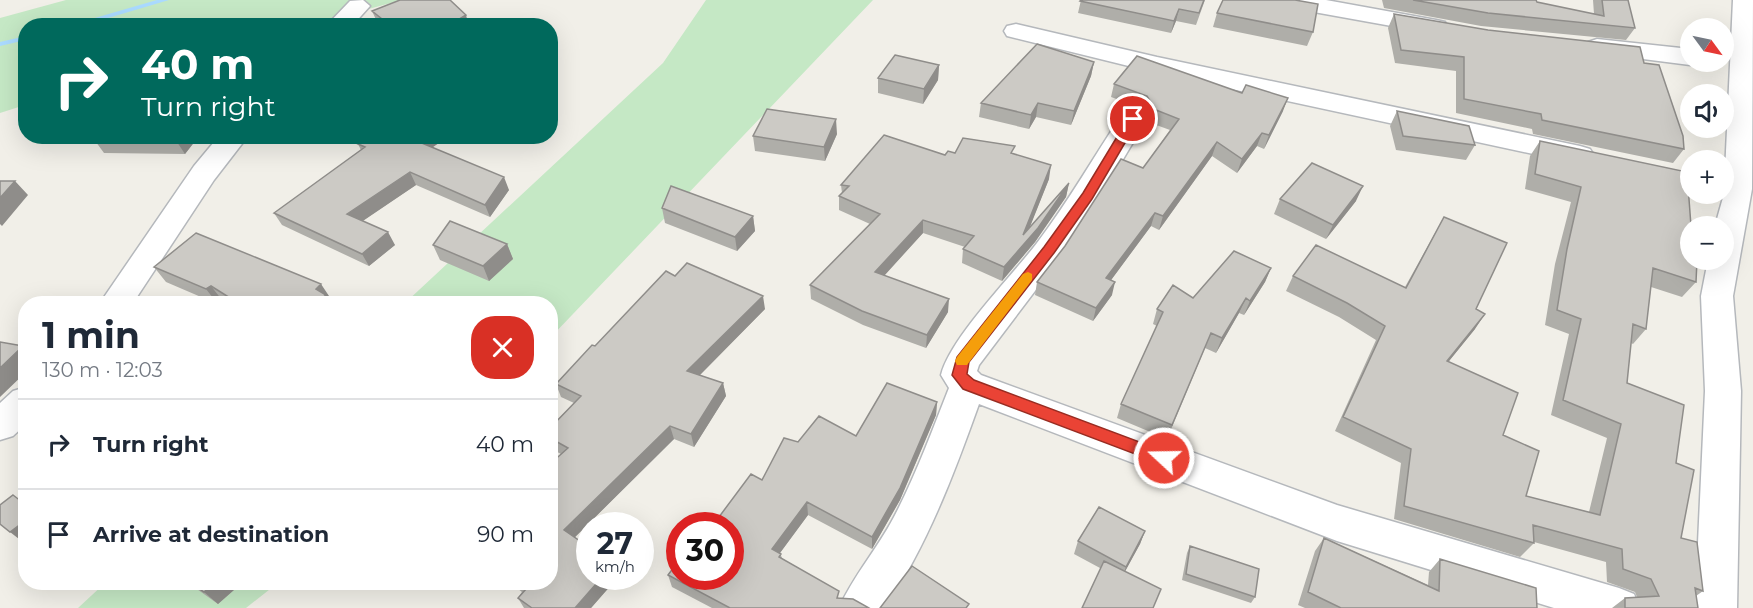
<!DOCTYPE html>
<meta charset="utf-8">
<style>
:root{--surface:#fff;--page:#f2f2f3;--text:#1f2937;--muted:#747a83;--line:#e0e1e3}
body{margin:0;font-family:Montserrat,sans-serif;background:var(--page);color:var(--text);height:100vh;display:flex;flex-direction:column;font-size:22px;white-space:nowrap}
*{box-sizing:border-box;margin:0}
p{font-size:20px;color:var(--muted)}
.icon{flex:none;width:33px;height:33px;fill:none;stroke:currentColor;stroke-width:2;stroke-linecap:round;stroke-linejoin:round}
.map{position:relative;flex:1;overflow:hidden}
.side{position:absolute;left:18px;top:296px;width:540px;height:294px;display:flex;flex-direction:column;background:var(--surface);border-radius:24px;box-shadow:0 6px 24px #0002}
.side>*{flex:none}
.hud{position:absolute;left:18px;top:18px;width:540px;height:126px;border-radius:24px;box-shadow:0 6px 24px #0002;background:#00695c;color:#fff;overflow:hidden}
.needle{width:39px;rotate:123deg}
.controls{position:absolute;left:1680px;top:18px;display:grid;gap:12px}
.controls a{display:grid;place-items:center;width:54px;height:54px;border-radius:50%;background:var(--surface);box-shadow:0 6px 24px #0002;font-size:30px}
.speed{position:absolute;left:576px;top:512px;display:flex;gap:12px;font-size:30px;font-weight:700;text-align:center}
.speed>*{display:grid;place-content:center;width:78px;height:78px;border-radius:50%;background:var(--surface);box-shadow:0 6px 24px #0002;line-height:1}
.speed small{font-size:15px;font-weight:400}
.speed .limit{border:9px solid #d22;background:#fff;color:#111}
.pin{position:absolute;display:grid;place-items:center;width:51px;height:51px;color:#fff;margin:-26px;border:3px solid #fff;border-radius:50%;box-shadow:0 2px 6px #0007}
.me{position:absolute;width:66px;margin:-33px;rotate:291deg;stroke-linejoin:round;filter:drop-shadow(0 0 4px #0008)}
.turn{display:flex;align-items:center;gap:21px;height:126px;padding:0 24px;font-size:27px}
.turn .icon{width:78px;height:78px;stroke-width:2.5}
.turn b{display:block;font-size:42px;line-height:51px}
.round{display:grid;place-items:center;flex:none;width:63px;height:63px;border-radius:24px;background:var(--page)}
.overview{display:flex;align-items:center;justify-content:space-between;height:102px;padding:0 24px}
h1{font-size:36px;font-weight:700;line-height:45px}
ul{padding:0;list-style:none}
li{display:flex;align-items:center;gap:18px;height:90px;padding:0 24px;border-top:2px solid var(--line)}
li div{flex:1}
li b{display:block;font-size:22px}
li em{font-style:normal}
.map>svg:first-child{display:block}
</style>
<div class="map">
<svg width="1753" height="608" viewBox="0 0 1753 608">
<rect width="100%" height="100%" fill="#f1efe8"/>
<!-- green -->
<path fill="#c5e8c5" d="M66 0H402L309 25 26 26 25 105 0 113V18Z
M706 0H873L551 337 550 303H405L663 63Z
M106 582H279L246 608H78Z"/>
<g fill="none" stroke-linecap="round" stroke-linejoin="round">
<!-- stream -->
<path fill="#aadaff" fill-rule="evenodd" d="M157 0H169L81 26H67Z
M26 36V40L0 46V42Z"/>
<!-- minor casing -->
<g stroke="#b5b8bc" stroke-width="3">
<path id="minor" d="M1274 0H1326L1436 20 1445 22 1448 27 1445 32 1436 34 1286 7 1278 5Z
M1733 0H1753L1752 189 1733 296 1741 391 1737 608H1695L1705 391 1701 296 1708 260H1724V226H1715L1724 194Z
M350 1 363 0 370 6 352 26H326Z
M1016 24 1157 57 1580 146 1590 149 1594 155 1590 161 1580 164 1157 73 1007 36 1004 31 1007 26Z
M1597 39 1690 49V62H1700L1690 65 1588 52 1584 47 1588 42Z
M1133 111 1143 113 1147 119 1097 203 1060 258 979 365 977 371 981 375 1337 505 1619 588 1634 594 1640 608H1554L1337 541 979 404C954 474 927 546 885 608H839C853 576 878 548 894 517 916 475 932 431 949 388L941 375C950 338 1012 276 1037 243 1069 201 1094 156 1123 113Z
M219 136H248L214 180 133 303H100L194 166Z
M26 387V424L13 436 0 440V403L13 391Z"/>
</g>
<!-- minor -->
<use href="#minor" fill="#fff" fill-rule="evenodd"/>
</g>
<!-- wall -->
<path fill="#afaea9" d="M1081 0H1205L1196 25 1176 21 1171 33 1078 13Z
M1382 0H1536L1537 2 1594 14 1593 0H1628L1635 28 1626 40 1481 26 1384 8Z
M372 11 469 26H379Z
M1217 13 1313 32 1307 46 1213 27Z
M1394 14 1644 63 1684 149 1673 163 1533 134 1532 129 1456 113V71L1395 63 1388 28Z
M1094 62 1091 76 1071 125 1036 117 1029 129 979 117 981 103Z
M939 65 938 80 923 104 878 93V78Z
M1114 84 1283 111 1264 149 1257 146 1237 173 1212 156 1159 230 1151 226 1111 280 1112 295 1093 321 1035 295 1037 282 1143 168 1170 130 1148 122 1149 118 1144 109 1111 97Z
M1397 111 1475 145 1466 160 1396 150 1390 126Z
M837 134 825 161 755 151 753 136Z
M94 136H199L185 154 104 153 93 138Z
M369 136H449L432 147 509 190 490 217 416 185 362 221 395 245 369 266 282 225 274 213 361 150 358 144Z
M1540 141 1696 282 1682 297 1651 287 1646 329 1633 344 1631 343 1627 383 1676 463 1681 538 1703 591 1696 596 1698 608H1612L1625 598 1637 597 1635 592 1607 582 1606 562 1534 542V543L1520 557 1394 519 1401 463 1335 431 1376 340 1339 317 1286 291 1293 276 1405 287 1444 217 1476 309 1475 329 1448 362 1503 435 1526 496 1589 512 1607 438 1551 415 1569 334 1545 325 1555 264 1571 202 1525 189 1530 156Z
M955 153 1014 154 1049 179 1029 228 1069 183 1066 197 1035 242 1002 281 962 263 963 249 965 247 923 233 884 275 948 312 926 348 863 325 811 299 810 285 870 224 839 210V196L842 193 841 185Z
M1280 199 1356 201 1326 239 1274 214Z
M662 208 753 216 755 231 737 251 665 223Z
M507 244 513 259 489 281 440 260 433 245Z
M154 267 331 299 329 300 331 303H226L222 300 218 303H215L166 282Z
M1271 268 1265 282 1244 315 1239 313 1216 353 1205 348 1167 439 1117 418 1121 404 1157 326 1153 324 1157 309 1193 298Z
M675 276 765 309 700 375 723 383 726 396 694 447 674 439 574 538 619 576 591 608H524L518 598 522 592 509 582H550L561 454 550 448V428L574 403 561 397 556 384 595 346Z
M937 402 936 415 900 500 872 549 808 515 780 553 782 558 839 598 869 608H712L672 587 668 575 716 521 762 480 798 442 856 436Z
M1145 531 1140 544 1125 571 1100 568 1074 554 1078 541Z
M1324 538 1428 585 1429 572 1440 559 1537 608H1305L1298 605 1315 551Z
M1190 546 1255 597 1251 603 1182 580 1187 553Z
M187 582H243L218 604Z"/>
<!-- shaded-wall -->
<path fill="#8f8d8a" d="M1179 9 1176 21 1171 33 1174 21Z
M466 15 469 26H448Z
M1094 62 1091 76 1071 125 1074 111Z
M939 65 938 80 923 104 924 89Z
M1288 98 1283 111 1264 149 1269 135Z
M1038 103 1036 117 1029 129 1031 115Z
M836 119 837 134 825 161 824 147Z
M1262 133 1257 146 1237 173 1242 159Z
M177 136H199L185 154 175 139Z
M424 136H449L423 154 417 141Z
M1217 142 1212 156 1159 230 1163 216Z
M1051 165 1049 179 1022 247 1069 183 1066 197 1035 242 1002 281 1004 267 1023 235Z
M410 172 416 185 354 227 347 214Z
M504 177 509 190 490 217 485 205Z
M15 181 28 195 2 226 0 224V198Z
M1363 186 1356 201 1326 239 1333 225Z
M1155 213 1151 226 1103 291 1106 278Z
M753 216 755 231 737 251 735 237Z
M923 220V233L875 286V272Z
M388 232 395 245 369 266 362 254Z
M507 244 513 259 489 281 483 266Z
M1271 268 1265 282 1244 315 1250 301Z
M1115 282 1112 295 1093 321 1096 308Z
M321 284 331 299 329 300 331 303H315L316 289Z
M211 286 222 300 218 303H217L206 289Z
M763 296 765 309 691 384 687 371Z
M1246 298 1239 313 1216 353 1222 338Z
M949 299 948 312 926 348 927 335Z
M1485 314 1475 329 1437 376 1447 361Z
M23 346 26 348V372L0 397V368Z
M723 383 726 396 694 447 691 434Z
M937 402 936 415 900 500 872 549V537Z
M670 426 674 439 570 542 564 530Z
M807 502 808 515 774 561 772 549Z
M26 520V534L19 539 10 532Z
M1145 531 1140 544 1121 579 1126 567Z
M603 576H619L591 608H575Z
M215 582H243L218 604 204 592Z"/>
<!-- building -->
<path fill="#cccac5" stroke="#8f8d8a" stroke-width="1.5" d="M400 0H450L466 15 448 26H391L372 11Z
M1081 0H1204L1199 13 1179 9 1174 21 1080 1Z
M1223 0H1295L1318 4 1313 32 1217 13Z
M1413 0H1536L1537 2 1604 16 1602 0H1628L1635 28 1488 13Z
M1394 14 1488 30 1640 47 1644 63 1659 65 1683 136 1684 149 1542 120 1541 114 1464 99V57L1401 50Z
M1037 44 1094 62 1074 111 1038 103 1031 115 981 103Z
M895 55 939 65 924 89 878 78Z
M1137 56 1242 93 1246 85 1288 98 1269 135 1262 133 1242 159 1217 142 1163 216 1155 213 1106 278 1115 282 1096 308 1037 282 1065 246 1121 159 1143 168 1179 119 1151 108 1152 104 1147 96 1114 84Z
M767 109 836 119 824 147 753 136Z
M1397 111 1469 126 1475 145 1403 136Z
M884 135 945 155 948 151 955 153 963 138 1015 146 1011 153 1051 165 1023 235 1069 183 1038 228 1004 267 963 249 974 236 923 220 875 272 949 299 927 335 862 311 810 285 880 214 839 196 849 186 841 185Z
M94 136H177L175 139 93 138Z
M369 136H424L417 141 504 177 485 205 410 172 347 214 388 232 362 254 274 213 365 147 358 144Z
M1540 141 1687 172 1691 226H1690V260H1697L1696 282 1653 268 1646 329 1633 324 1627 383 1684 405 1676 463 1694 470 1681 538 1697 542 1703 591 1695 588 1698 608H1625V598L1659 596 1651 579 1623 569 1622 549 1533 525 1534 543 1404 506 1411 449 1343 417 1385 326 1347 303 1293 276 1316 245 1406 288 1444 217 1507 243 1476 309 1485 314 1447 361 1518 393 1503 435 1539 451 1526 496 1600 515 1621 424 1563 400 1581 319 1557 310 1567 249 1581 187 1535 174Z
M1312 163 1363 186 1333 225 1280 199Z
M0 181H15L0 198Z
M671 186 753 216 735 237 662 208Z
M450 221 507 244 483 266 433 245Z
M196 233 321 284 316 289 326 295 315 303H238L211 286 206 289 154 267Z
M1234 251 1271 268 1250 301 1246 298 1222 338 1211 333 1172 425 1121 404 1163 312 1157 309 1173 285 1193 298Z
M687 263 763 296 687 371 723 383 691 434 670 426 564 530 590 548V576H603L575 608H532L518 598 526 589 517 582H550V464L568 448 550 438V428L581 396 556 384 592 345 595 346 666 271 675 276Z
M0 342 23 346 0 368Z
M887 383 937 402 900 488 872 537 807 502 772 549 781 554 779 557 839 591 837 598 853 599 869 608H730L668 575 680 559V576H730V525H703L706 521H716L751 474 762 480 784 438 798 442 819 416 856 436Z
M13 495 26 505V520L10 532 0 524V505Z
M1099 507 1145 531 1126 567 1078 541Z
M1324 538 1439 591 1440 559 1536 588 1537 608H1341L1308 592Z
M1190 546 1259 569 1255 597 1186 574Z
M1104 561 1161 589 1153 608H1082Z
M912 566 969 604 966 608H880Z
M190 582H215L204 592Z"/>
<!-- route -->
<path fill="#ea4335" stroke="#982c22" stroke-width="1.5" d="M1133 116 1139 119 1092 199 1054 253 969 362 967 374 974 380 1169 453 1171 458 1164 465 963 389 952 375 957 357 1044 247 1083 193 1129 117Z"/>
<!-- slow -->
<path fill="#f59e0b" d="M1028 272 1032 274V280L967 365H957L955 361 957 357 1023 274Z"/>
</svg>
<div class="controls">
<a><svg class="needle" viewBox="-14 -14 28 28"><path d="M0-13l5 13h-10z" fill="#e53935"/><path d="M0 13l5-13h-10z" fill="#747a83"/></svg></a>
<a><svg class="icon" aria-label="sound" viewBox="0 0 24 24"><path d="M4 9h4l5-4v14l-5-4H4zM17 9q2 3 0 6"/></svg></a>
<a>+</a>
<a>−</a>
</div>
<div class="speed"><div>27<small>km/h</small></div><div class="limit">30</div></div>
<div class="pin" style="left:1133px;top:119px;background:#d93025"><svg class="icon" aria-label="arrive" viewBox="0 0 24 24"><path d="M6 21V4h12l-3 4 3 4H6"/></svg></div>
<svg class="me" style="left:1164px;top:458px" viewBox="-20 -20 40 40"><circle r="17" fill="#ea4335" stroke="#fff" stroke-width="3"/><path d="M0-11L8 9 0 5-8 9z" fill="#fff"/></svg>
<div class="hud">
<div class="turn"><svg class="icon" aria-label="right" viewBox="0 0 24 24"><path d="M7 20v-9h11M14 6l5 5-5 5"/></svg><div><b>40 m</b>Turn right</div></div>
</div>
<section class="side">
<div class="overview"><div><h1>1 min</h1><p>130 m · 12:03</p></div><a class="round" style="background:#d93025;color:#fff"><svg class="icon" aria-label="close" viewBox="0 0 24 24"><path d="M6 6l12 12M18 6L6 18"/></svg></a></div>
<ul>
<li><svg class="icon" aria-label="right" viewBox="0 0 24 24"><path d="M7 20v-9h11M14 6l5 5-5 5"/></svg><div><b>Turn right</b></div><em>40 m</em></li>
<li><svg class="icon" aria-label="arrive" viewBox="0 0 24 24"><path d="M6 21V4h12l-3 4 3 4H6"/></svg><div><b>Arrive at destination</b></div><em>90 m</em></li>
</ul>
</section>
</div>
